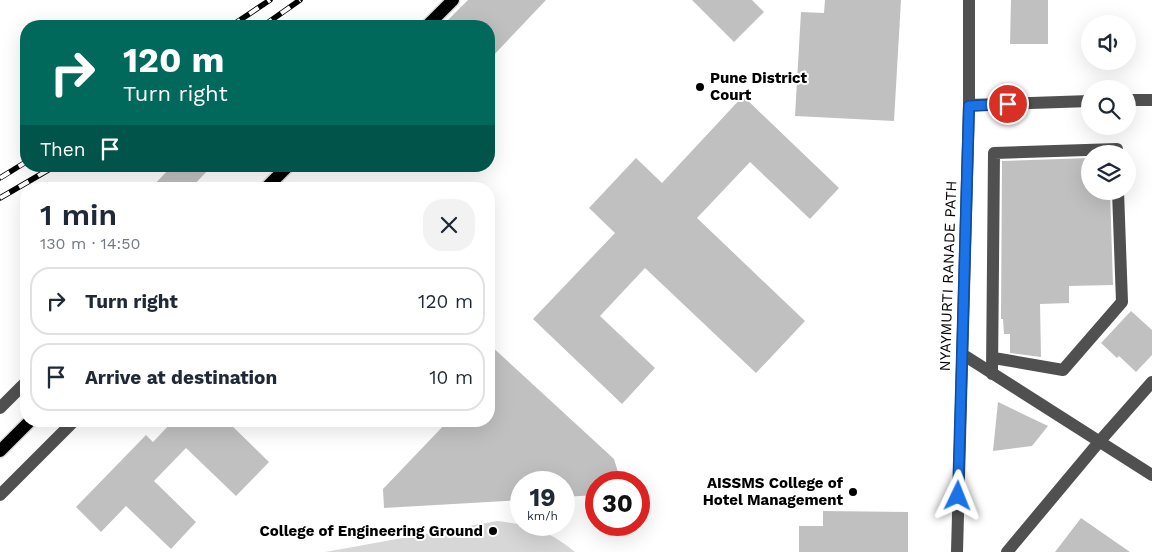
<!DOCTYPE html>
<meta charset="utf-8">
<style>
:root{--surface:#fff;--page:#f2f2f3;--text:#1f2937;--muted:#747a83;--line:#e0e1e3}
body{margin:0;font-family:"Work Sans",sans-serif;background:var(--page);color:var(--text);height:100vh;display:flex;flex-direction:column;font-size:19px;white-space:nowrap}
*{box-sizing:border-box;margin:0}
p{font-size:16px;color:var(--muted)}
.icon{flex:none;width:28px;height:28px;fill:none;stroke:currentColor;stroke-width:2;stroke-linecap:round;stroke-linejoin:round}
.map{position:relative;flex:1;overflow:hidden}
.drawer{position:absolute;left:20px;top:182px;width:475px;height:245px;display:flex;flex-direction:column;background:var(--surface);border-radius:20px;box-shadow:0 5px 20px #0002}
.drawer>*{flex:none}
.banner{position:absolute;left:20px;top:20px;width:475px;height:152px;border-radius:20px;box-shadow:0 5px 20px #0002;background:#00695c;color:#fff;overflow:hidden}
.controls{position:absolute;left:1081px;top:15px;display:grid;gap:10px}
.controls a{display:grid;place-items:center;width:55px;height:55px;border-radius:50%;background:var(--surface);box-shadow:0 5px 20px #0002;font-size:25px}
.speed{position:absolute;left:510px;top:471px;display:flex;gap:10px;font-size:25px;font-weight:700;text-align:center}
.speed>*{display:grid;place-content:center;width:65px;height:65px;border-radius:50%;background:var(--surface);box-shadow:0 5px 20px #0002;line-height:1}
.speed small{font-size:12px;font-weight:400}
.speed .limit{border:8px solid #d22;background:#fff;color:#111}
.pin{position:absolute;display:grid;place-items:center;width:42px;height:42px;color:#fff;margin:-21px;border:2px solid #fff;border-radius:50%;box-shadow:0 1px 5px #0007}
.me{position:absolute;width:55px;margin:-28px;rotate:2deg;stroke-linejoin:round;filter:drop-shadow(0 0 4px #0008)}
.turn{display:flex;align-items:center;gap:18px;height:105px;padding:0 20px;font-size:22px}
.turn .icon{width:65px;height:65px;stroke-width:2.5}
.turn b{display:block;font-size:35px;line-height:42px}
.then{display:flex;align-items:center;height:48px;padding:0 20px;background:#0003;gap:10px;font-size:19px}
.round{display:grid;place-items:center;flex:none;width:52px;height:52px;border-radius:20px;background:var(--page)}
.headline{display:flex;align-items:center;justify-content:space-between;height:85px;padding:0 20px}
h1{font-size:30px;font-weight:600;line-height:38px}
ul{padding:0;list-style:none}
li{display:flex;align-items:center;gap:15px;height:68px;margin:0 10px 8px;padding:0 10px;border:2px solid var(--line);border-radius:20px}
li div{flex:1}
li b{display:block;font-size:19px}
li em{font-style:normal}
.map>svg:first-child{display:block}
</style>
<div class="map">
<svg width="1152" height="552" viewBox="0 0 1152 552">
<rect width="100%" height="100%" fill="#fff"/>
<!-- park -->
<path fill="#d7d7d7" d="M497 521C531 525 548 530 575 552H325Z"/>
<!-- building -->
<path fill="#c0c0c0" d="M468 0H546L489 60V26H442Z
M692 0H752L764 12 734 42Z
M825 0H901L894 121 795 116 801 12 824 13Z
M1011 0H1048V44H1010Z
M743 96 839 188 810 219 750 162 697 218 805 321 756 373 645 268 600 316 655 368 622 404 533 319 615 233 589 208 636 158 662 183Z
M1090 158V191H1110L1113 285 1069 286V303L1040 304 1041 357 1010 353V334H1004L1003 319H1001L1002 161Z
M172 166H212L190 189H150Z
M1131 311 1152 330V355L1136 372 1119 356 1117 358 1101 343Z
M489 344 614 459 621 482H596V495L564 497V482H521V500L384 508 383 489 448 421H489Z
M998 402 1048 426 1032 446 993 451Z
M173 421H227L269 462 236 496 186 448 154 481 196 522 171 549 126 506 101 532 76 507 146 435 153 442Z
M823 511 908 512V552H799V526H823Z
M1081 518 1130 552H1055Z"/>
<g fill="none" stroke-linecap="round" stroke-linejoin="round">
<!-- major casing -->
<g stroke="#dbdbdb" stroke-width="15">
<path id="major" d="M427 26 453 0
M265 189 288 166
M0 451 30 421"/>
</g>
<!-- minor -->
<path stroke="#505050" stroke-width="12" d="M1128 100H1152
M969 105 1090 101
M962 354 1152 475
M994 358 1063 370 1122 302 1118 191
M992 374 994 153 1117 149V154
M0 408 26 382
M0 495 74 421
M957 552 969 105V0
M1007 552 1099 442 1152 382"/>
<!-- major -->
<use href="#major" stroke="#000" stroke-width="12"/>
<!-- rail casing -->
<g stroke="#000" stroke-width="5.5">
<path id="rail" d="M231 26 270 0
M263 26 300 0
M0 178 26 162
M0 198 55 166"/>
</g>
<!-- rail -->
<use href="#rail" stroke="#fff" stroke-width="4" stroke-dasharray="11" stroke-linecap="butt"/>
</g>
<g fill="none" stroke-linecap="round" stroke-linejoin="round">
<!-- route casing -->
<g stroke="#114b97" stroke-width="12">
<path id="route" d="M958 496 969 106 1008 104"/>
</g>
<!-- route -->
<use href="#route" stroke="#1a73e8" stroke-width="9"/>
</g>
<!-- markers -->
<g fill="#000" stroke="#fff" stroke-width="2">
<circle cx="700" cy="87" r="5"/>
<circle cx="853" cy="492" r="5"/>
<circle cx="493" cy="531" r="5"/>
</g>
<g text-anchor="middle" dominant-baseline="central" stroke-width="4" stroke-linejoin="round" paint-order="stroke">
<!-- poi labels -->
<g font-size="15" font-weight="bold" fill="#000" stroke="#fff" text-anchor="end">
<text x="710" y="78" text-anchor="start">Pune District<tspan x="710" dy="17">Court</tspan></text>
<text x="843" y="483">AISSMS College of<tspan x="843" dy="17">Hotel Management</tspan></text>
<text x="483" y="531">College of Engineering Ground</text>
</g>
<!-- street labels -->
<g font-size="15" fill="#000" stroke="#fff">
<text transform="translate(948 276) rotate(-88)">NYAYMURTI RANADE PATH</text>
</g>
</g>
</svg>
<div class="controls">
<a><svg class="icon" aria-label="sound" viewBox="0 0 24 24"><path d="M4 9h4l5-4v14l-5-4H4zM17 9q2 3 0 6"/></svg></a>
<a><svg class="icon" aria-label="search" viewBox="0 0 24 24"><circle cx="10" cy="10" r="6"/><path d="M15 15l6 6"/></svg></a>
<a><svg class="icon" aria-label="layers" viewBox="0 0 24 24"><path d="M12 4l9 5-9 5-9-5zM3 14l9 5 9-5"/></svg></a>
</div>
<div class="speed"><div>19<small>km/h</small></div><div class="limit">30</div></div>
<div class="pin" style="left:1008px;top:104px;background:#d93025"><svg class="icon" aria-label="arrive" viewBox="0 0 24 24"><path d="M6 21V4h12l-3 4 3 4H6"/></svg></div>
<svg class="me" style="left:958px;top:496px" viewBox="-20 -20 40 40"><path d="M0-17L14 15 0 8-14 15z" fill="#1a73e8" stroke="#fff" stroke-width="4"/></svg>
<div class="banner">
<div class="turn"><svg class="icon" aria-label="right" viewBox="0 0 24 24"><path d="M7 20v-9h11M14 6l5 5-5 5"/></svg><div><b>120 m</b>Turn right</div></div>
<div class="then">Then<svg class="icon" aria-label="arrive" viewBox="0 0 24 24"><path d="M6 21V4h12l-3 4 3 4H6"/></svg></div>
</div>
<section class="drawer">
<div class="headline"><div><h1>1 min</h1><p>130 m · 14:50</p></div><a class="round"><svg class="icon" aria-label="close" viewBox="0 0 24 24"><path d="M6 6l12 12M18 6L6 18"/></svg></a></div>
<ul>
<li><svg class="icon" aria-label="right" viewBox="0 0 24 24"><path d="M7 20v-9h11M14 6l5 5-5 5"/></svg><div><b>Turn right</b></div><em>120 m</em></li>
<li><svg class="icon" aria-label="arrive" viewBox="0 0 24 24"><path d="M6 21V4h12l-3 4 3 4H6"/></svg><div><b>Arrive at destination</b></div><em>10 m</em></li>
</ul>
</section>
</div>
